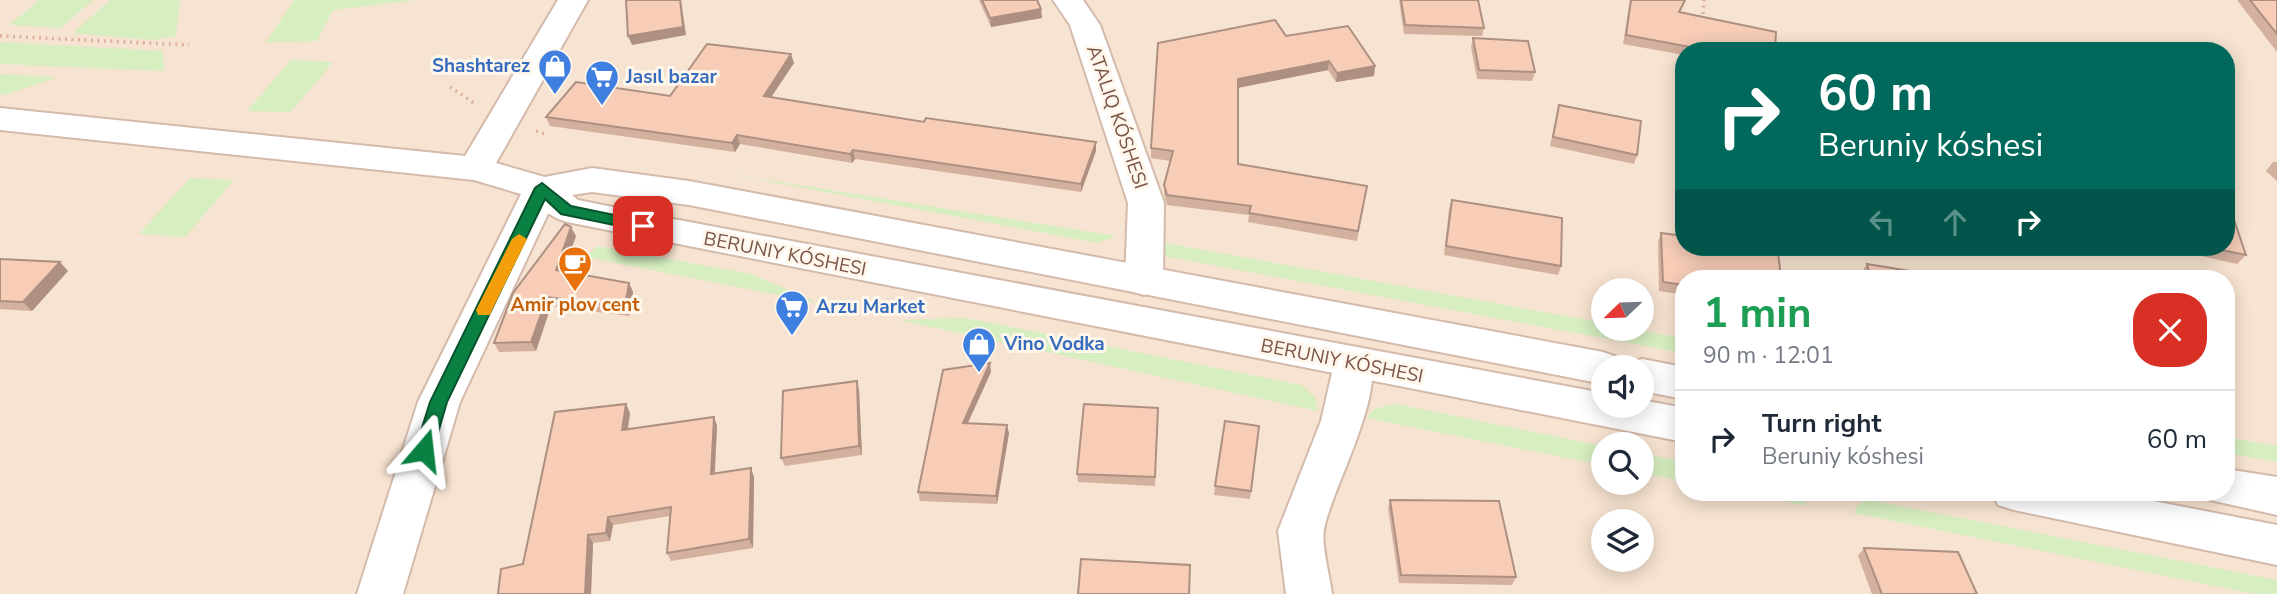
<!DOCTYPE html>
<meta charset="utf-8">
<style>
:root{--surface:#fff;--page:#f6f6f7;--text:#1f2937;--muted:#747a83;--line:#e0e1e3}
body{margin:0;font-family:"Nunito Sans",sans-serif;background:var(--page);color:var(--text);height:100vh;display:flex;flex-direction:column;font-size:26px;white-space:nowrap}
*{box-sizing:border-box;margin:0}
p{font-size:23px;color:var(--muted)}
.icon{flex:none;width:38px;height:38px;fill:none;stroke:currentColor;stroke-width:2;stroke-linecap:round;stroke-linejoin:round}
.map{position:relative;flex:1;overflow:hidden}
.side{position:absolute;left:1675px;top:270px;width:560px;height:231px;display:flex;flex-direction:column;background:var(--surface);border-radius:28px;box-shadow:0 4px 18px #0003}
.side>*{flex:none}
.guide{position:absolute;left:1675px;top:42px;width:560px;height:214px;border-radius:28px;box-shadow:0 4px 18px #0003;background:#00695c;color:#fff;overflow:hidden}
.needle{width:46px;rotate:247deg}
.fabs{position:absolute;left:1591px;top:278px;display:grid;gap:14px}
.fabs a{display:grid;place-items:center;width:63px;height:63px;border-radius:50%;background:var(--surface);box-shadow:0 4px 18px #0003;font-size:35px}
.pin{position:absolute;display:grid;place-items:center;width:60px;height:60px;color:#fff;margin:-30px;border-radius:14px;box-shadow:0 4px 10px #0006}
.me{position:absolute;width:77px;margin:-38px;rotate:17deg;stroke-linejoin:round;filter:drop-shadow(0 0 5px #0008)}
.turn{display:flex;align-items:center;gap:24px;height:147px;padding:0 28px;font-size:32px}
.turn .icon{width:91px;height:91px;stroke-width:2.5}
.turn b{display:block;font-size:49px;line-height:60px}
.lanes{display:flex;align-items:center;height:66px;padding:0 28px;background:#0003;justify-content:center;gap:35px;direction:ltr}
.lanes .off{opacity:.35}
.round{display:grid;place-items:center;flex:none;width:74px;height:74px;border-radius:28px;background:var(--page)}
.overview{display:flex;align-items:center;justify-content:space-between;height:119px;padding:0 28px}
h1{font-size:42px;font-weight:700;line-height:52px;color:#1e9e55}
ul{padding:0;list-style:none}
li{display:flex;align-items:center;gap:21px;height:98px;padding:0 28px;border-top:2px solid var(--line)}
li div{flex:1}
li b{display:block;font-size:26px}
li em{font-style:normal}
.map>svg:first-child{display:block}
</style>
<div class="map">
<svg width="2277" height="594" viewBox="0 0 2277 594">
<rect width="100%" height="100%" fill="#fef2e3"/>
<!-- residential -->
<path fill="#f7e3d1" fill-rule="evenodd" d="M0 0H2277V594H0ZM1684 51H2226V247H1684ZM1684 278H2226V492H1684ZM1603 290H1642V329H1603ZM1603 368H1642V406H1603ZM1603 444H1642V483H1603ZM1603 522H1642V560H1603Z"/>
<!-- green -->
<path fill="#d6eec0" d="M39 0H93L61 28 9 25Z
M110 0H180L176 36 153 40 73 33Z
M294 0H416L333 10 317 41 266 42Z
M0 42 163 51 164 71 0 64Z
M291 60 333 62 291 112 247 111Z
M0 74 57 77 5 95 0 94Z
M729 174 1116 236 1098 243Z
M190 178 234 180 185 237 139 234Z
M1160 242 1603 323V329H1633L1683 338V353L1164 256Z
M597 246 751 274 819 303 586 257Z
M967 318 1301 385 1315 397 1318 411 899 320Z
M1396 404 1603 446V465L1367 418 1374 409Z
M2226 437 2277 446V462L2226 453Z
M1642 453 1683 462V481L1642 473Z
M1738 492H1798L1808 506Z
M1869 500 2277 580V594H2255L1854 513 1858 504Z"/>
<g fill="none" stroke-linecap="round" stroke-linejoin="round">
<!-- minor casing -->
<g stroke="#d4baab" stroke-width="4">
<path id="minor" d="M558 0H588L496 163 555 180 560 188 460 402 403 594H357L418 402 521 194 474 180 0 130V108L465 156Z
M1053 0H1083L1100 25 1164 203 1163 281 1157 291 1144 295 1131 291 1125 281 1128 203 1070 25Z
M1354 348 1368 353C1388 390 1332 488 1324 529 1321 545 1330 577 1332 594H1286L1278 531 1321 421 1334 364 1340 353Z"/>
</g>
<!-- tertiary casing -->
<g stroke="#d4baab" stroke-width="4">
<path id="tertiary" d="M592 168 689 181 1603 352 1617 357 1623 368H1603V384L689 205 592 192 572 195 578 200 668 218 1603 393V406H1642V400L1684 408V442L567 222C549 217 534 204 524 188L529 180Z
M1642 359 1684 367V399L1642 391V368H1626L1628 364Z
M2226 469 2277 477V515L2210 500 2206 492H2226Z
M1992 492H2107L2277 525V565L2014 510 1998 505Z"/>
</g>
<!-- path -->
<path stroke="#dcb09b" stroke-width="3.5" stroke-dasharray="2 4.5" stroke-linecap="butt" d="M1703 14 1704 0
M0 36 189 45
M450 87 474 103
M536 131 548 135"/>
<!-- minor -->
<use href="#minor" fill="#fff" fill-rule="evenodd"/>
<!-- tertiary -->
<use href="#tertiary" fill="#fff" fill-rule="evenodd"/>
</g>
<!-- wall -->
<path fill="#d4b09e" d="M979 0H1037L1042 18 991 27Z
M1399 0H1478L1484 28 1482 36 1404 34Z
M1630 0H1686L1680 12 1775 51H1684V55L1623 44Z
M2237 0H2277V52Z
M1286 36 1375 66 1374 76 1336 82 1328 70 1238 88V164L1367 186 1357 241 1248 222 1249 215 1167 205 1164 194V185L1170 161 1151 158V148Z
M1473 38 1535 72 1532 81 1477 79 1471 47Z
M794 63 771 97 924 122 1096 142V151L1081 192 855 159 852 163 740 144 735 152 550 126 546 117 670 96Z
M1559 105 1637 155 1634 164 1550 146Z
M2273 162H2277V181L2266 171Z
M1452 200 1561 266 1558 275 1444 255 1449 209Z
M1661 233 1684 278V295L1659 291 1658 242Z
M576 236 563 271 629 283 633 292 629 316 551 306 536 351 499 352 494 343Z
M2189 247H2226L2246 255 2237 264 2192 254Z
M0 259 68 271 32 311 0 309Z
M1867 264 1953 278H1862L1861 273Z
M991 372 968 423 1009 433 997 504 920 501 918 492Z
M857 381 859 390 862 455 785 466 781 458Z
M1158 408 1155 486 1078 482 1077 474Z
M630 413 628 430 714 417 717 426 715 473 754 477 753 548 671 561 667 553 670 516 613 525 610 541 593 543 591 594H498L523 564Z
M1259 426 1250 499 1214 495 1215 486Z
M1390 500 1516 577 1512 585 1399 583 1388 508Z
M1864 548 1977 594H1872L1858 556Z"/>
<!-- shaded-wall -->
<path fill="#ad9081" d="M680 0H681L686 35 632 45 628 36Z
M1041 9 1042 18 991 27 990 18Z
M791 54 794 63 766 105 764 96Z
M1329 61 1328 70 1237 88 1238 79Z
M1375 66 1374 76 1336 82 1337 73Z
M737 135 740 144 735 152 732 143Z
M1096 142V151L1081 192V184Z
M853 150 855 159 852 163 850 154Z
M571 227 576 236 561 279 556 270Z
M60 262 68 271 32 311 23 302Z
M629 283 633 292 629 316 625 307Z
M547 297 551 306 536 351 531 342Z
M990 363 991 372 964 431 963 423Z
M857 381 859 390 862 455 859 446Z
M626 404 630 413 626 439 622 430Z
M714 417 717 426 714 483 711 474Z
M1007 425 1009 433 997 504 996 496Z
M751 468 754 477 753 548 749 539Z
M608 517 613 525 610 541 606 533Z
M588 535 593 543 591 594H585Z"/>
<!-- building -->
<path fill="#f7cdb8" stroke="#ad9081" stroke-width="2" d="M626 0H680L683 27 628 36Z
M982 0H1037L1041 9 990 18Z
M1401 0H1478L1484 28 1405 25Z
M1631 0H1685L1679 12 1776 32 1775 51H1711L1626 35Z
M2250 0H2277V34Z
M1275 20 1286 36 1348 26 1375 66 1337 73 1329 61 1238 79V164L1367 186 1358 231 1249 213 1251 206 1167 195 1164 185 1173 151 1151 148 1158 43Z
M1473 38 1528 41 1535 72 1479 70Z
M707 44 791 54 764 96 924 122 926 118 1096 142 1081 184 853 150 850 154 737 135 732 143 546 117 576 82 670 96Z
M1559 105 1641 121 1637 155 1553 137Z
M1452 200 1562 218 1561 266 1446 246Z
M2226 213 2232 214 2246 255 2207 247H2226Z
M565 224 571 227 556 270 629 283 625 307 547 297 531 342 494 343 513 293Z
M1661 233 1684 236V247H1746L1778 252 1781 278H1684V285L1663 282Z
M0 259 60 262 23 302 0 301Z
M1867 264 1953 278H1870Z
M990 363 963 423 1007 425 996 496 918 492 943 370Z
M857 381 859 446 781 458 783 391Z
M626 404 622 430 714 417 711 474 751 468 749 539 667 553 671 507 608 517 606 533 588 535 585 594H498L501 569 523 564 555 412Z
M1084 404 1158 408 1155 477 1077 474Z
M1225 421 1259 426 1251 491 1215 486Z
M1390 500 1499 501 1516 577 1401 575Z
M1864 548 1958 552 1977 594H1882Z
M1081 559 1190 565 1189 594H1078Z"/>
<!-- route -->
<path fill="#0b8043" stroke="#07532c" stroke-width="2" d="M542 183 571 206 643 221 650 226 643 231 561 214 545 199 447 402 433 450 430 455 424 458 418 455 415 450 430 402 535 188Z"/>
<!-- slow -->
<path fill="#f59e0b" d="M519 234 527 239 492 310 490 315H478L476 310 512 239Z"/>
<!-- icons -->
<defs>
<g id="shop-pin" transform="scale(1.75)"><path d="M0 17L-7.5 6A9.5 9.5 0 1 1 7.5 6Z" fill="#3f7fe0" stroke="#fff6ec"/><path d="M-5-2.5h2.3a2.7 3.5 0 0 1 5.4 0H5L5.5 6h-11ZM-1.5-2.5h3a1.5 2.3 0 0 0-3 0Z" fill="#fff"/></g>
<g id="supermarket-pin" transform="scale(1.75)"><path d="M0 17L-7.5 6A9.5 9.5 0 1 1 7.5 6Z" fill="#3f7fe0" stroke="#fff6ec"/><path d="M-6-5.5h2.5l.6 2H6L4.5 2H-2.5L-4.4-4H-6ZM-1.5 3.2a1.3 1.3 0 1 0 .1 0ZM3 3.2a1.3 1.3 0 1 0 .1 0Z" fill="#fff"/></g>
<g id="cafe-pin" transform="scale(1.75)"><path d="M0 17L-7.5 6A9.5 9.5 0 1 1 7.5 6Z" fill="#e8710a" stroke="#fff6ec"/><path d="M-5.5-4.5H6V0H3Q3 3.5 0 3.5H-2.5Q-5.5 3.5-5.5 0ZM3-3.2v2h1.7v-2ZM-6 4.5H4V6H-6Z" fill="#fff"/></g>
</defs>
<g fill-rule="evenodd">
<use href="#shop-pin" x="555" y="66"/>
<use href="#supermarket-pin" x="602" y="77"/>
<use href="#cafe-pin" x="575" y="263"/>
<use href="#supermarket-pin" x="792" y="307"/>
<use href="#shop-pin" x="979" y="344"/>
</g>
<g text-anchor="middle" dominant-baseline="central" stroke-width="6" stroke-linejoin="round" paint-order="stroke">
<!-- shop labels -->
<g font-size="19" font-weight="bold" fill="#366cbe" stroke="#fff6ec" text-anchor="start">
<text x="530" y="66" text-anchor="end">Shashtarez</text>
<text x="626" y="77">Jasıl bazar</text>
<text x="816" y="307">Arzu Market</text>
<text x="1004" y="344">Vino Vodka</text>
</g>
<!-- street labels -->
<g font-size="19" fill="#7a5546" stroke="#fff6ec">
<text transform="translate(1117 117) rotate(71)">ATALIQ KÓSHESI</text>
<text transform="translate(785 254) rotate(11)">BERUNIY KÓSHESI</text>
<text transform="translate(1342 361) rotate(11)">BERUNIY KÓSHESI</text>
</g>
<!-- food labels -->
<g font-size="19" font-weight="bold" fill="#c56008" stroke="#fff6ec">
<text x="575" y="305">Amir plov cent</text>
</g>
</g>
</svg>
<div class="fabs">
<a><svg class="needle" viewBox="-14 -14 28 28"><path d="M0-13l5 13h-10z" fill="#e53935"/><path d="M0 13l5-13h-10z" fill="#747a83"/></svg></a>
<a><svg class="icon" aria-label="sound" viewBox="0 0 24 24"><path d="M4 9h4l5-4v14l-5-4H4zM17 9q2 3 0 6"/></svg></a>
<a><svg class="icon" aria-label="search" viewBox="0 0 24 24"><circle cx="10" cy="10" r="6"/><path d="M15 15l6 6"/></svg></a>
<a><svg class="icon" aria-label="layers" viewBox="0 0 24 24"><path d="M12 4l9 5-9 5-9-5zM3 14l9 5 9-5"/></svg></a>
</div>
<div class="pin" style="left:643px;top:226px;background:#d93025"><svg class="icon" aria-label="arrive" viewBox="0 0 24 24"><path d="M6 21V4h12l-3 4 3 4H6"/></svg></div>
<svg class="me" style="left:424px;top:450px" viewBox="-20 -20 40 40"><path d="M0-17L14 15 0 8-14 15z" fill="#0b8043" stroke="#fff" stroke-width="4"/></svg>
<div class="guide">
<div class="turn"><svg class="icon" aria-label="right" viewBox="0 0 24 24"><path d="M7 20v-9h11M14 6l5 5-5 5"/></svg><div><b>60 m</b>Beruniy kóshesi</div></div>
<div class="lanes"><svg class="icon off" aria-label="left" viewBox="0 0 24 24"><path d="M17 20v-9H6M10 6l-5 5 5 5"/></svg><svg class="icon off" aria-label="ahead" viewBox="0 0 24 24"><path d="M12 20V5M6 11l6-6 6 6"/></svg><svg class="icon" aria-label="right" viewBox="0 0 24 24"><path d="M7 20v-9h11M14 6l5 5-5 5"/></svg></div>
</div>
<section class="side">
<div class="overview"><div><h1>1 min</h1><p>90 m · 12:01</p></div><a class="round" style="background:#d93025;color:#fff"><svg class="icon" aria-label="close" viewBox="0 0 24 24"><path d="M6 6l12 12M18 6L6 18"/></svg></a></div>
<ul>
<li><svg class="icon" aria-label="right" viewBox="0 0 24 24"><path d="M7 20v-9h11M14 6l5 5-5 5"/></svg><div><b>Turn right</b><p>Beruniy kóshesi</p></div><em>60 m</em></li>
</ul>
</section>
</div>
